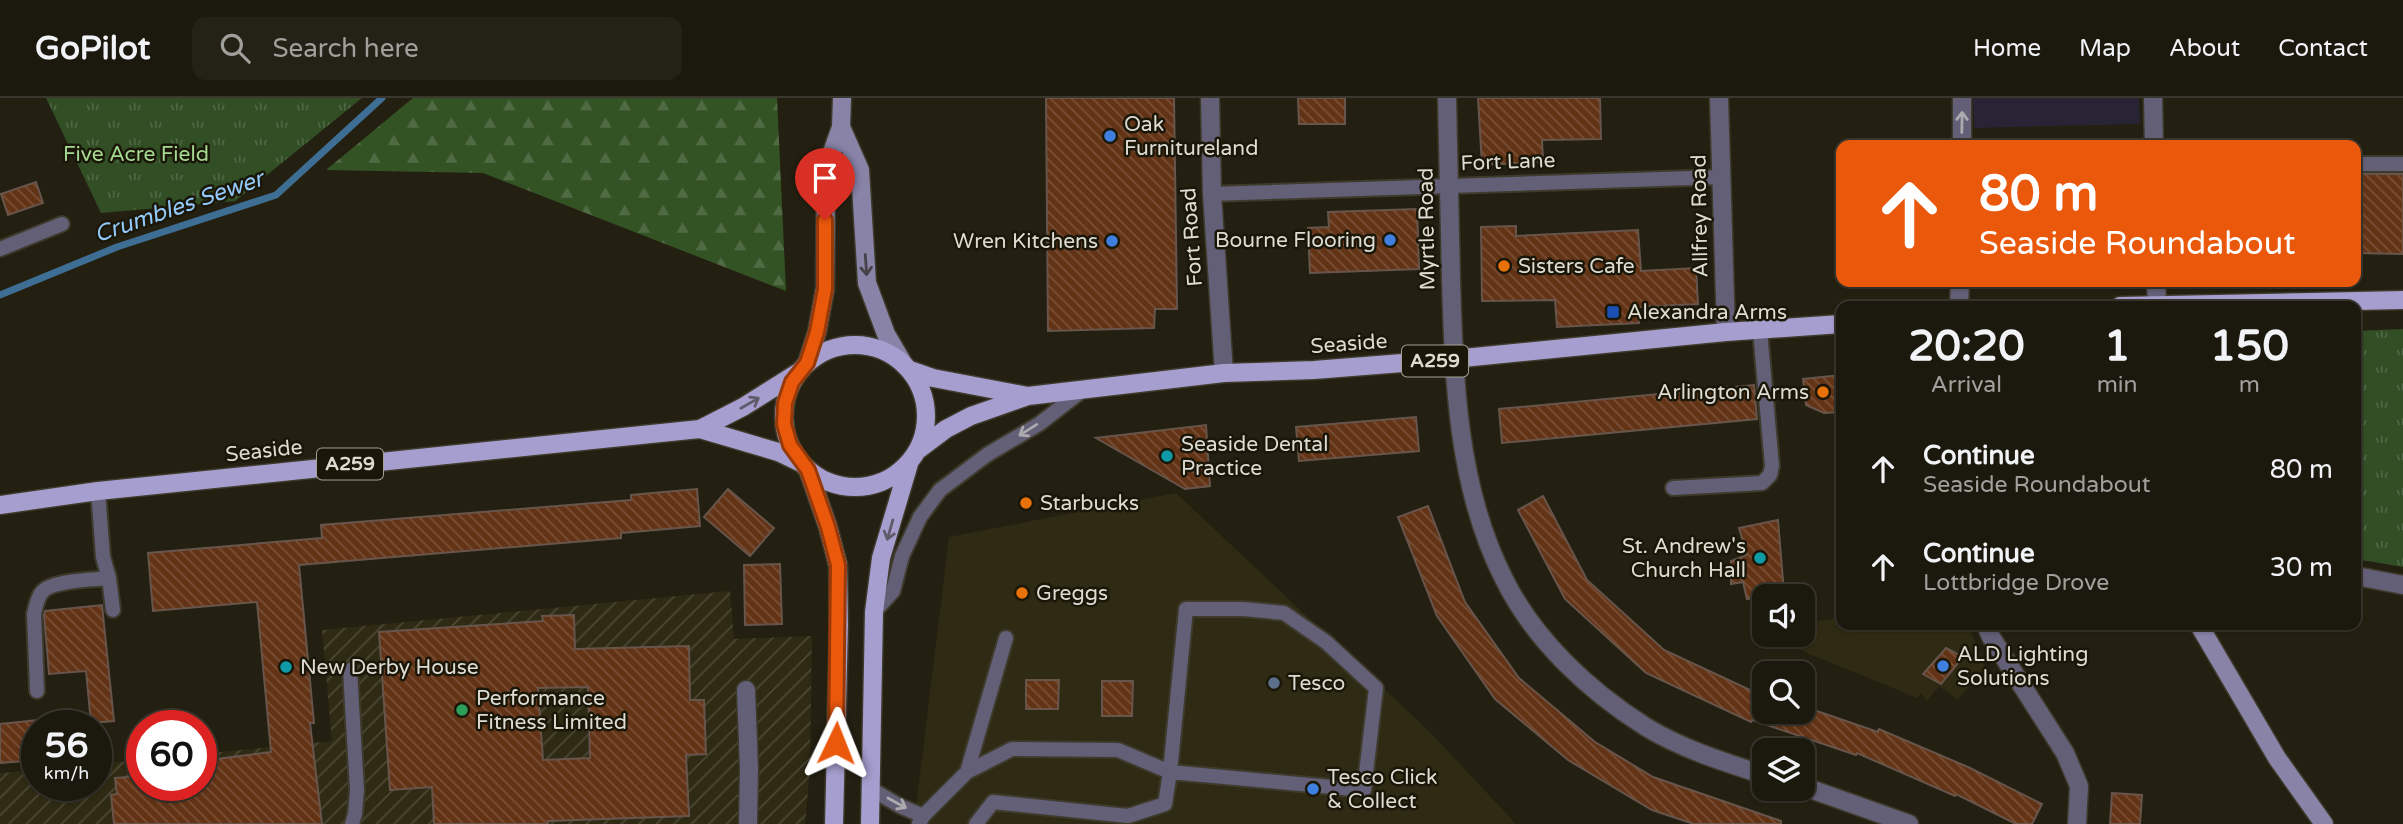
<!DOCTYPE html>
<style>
:root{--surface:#1b180d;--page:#242116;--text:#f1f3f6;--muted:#a0a09d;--line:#39372e}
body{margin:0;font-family:"Varela Round",sans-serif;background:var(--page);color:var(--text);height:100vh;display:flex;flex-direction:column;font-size:26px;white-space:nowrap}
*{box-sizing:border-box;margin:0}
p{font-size:23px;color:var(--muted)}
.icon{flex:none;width:38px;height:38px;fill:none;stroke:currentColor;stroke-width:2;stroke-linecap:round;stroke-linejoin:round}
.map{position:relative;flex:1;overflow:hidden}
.panel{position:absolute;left:1836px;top:203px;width:525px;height:329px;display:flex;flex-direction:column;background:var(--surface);border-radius:14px;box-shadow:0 2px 5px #0004,0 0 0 2px var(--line)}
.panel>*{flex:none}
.guide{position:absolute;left:1836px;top:42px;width:525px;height:147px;border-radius:14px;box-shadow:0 2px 5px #0004,0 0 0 2px var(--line);background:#ea580c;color:#fff;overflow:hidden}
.controls{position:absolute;left:1752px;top:486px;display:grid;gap:14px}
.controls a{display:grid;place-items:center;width:63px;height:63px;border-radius:14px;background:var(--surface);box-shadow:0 2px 5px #0004,0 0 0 2px var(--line);font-size:35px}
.speed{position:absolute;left:21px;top:612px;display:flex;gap:14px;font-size:35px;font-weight:700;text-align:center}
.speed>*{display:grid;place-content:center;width:91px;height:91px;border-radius:50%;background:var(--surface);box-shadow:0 2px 5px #0004,0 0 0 2px var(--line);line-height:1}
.speed small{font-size:18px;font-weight:400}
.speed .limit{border:10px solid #d22;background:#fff;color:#111}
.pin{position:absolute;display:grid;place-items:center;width:60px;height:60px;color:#fff;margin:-72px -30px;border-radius:50% 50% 50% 0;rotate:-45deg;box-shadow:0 0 7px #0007}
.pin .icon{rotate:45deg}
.me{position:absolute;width:77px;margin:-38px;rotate:2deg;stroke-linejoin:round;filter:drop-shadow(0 0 5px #0008)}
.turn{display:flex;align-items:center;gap:24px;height:147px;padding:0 28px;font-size:32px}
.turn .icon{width:91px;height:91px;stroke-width:2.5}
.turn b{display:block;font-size:49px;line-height:60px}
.eta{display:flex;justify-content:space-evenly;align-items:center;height:119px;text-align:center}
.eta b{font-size:42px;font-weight:700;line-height:49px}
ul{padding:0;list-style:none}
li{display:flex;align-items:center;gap:21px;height:98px;padding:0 28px}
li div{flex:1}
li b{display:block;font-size:26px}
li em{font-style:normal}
header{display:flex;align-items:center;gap:42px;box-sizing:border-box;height:98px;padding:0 35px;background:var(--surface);border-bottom:2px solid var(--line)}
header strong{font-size:33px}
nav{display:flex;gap:38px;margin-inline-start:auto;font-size:24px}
.search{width:490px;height:63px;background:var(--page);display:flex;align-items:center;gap:18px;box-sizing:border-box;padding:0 24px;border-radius:14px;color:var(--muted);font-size:26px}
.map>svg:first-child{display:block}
</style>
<header>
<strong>GoPilot</strong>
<div class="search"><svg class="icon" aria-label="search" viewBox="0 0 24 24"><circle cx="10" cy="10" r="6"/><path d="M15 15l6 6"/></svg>Search here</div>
<nav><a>Home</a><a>Map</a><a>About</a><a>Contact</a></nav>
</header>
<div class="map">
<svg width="2403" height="726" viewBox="0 0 2403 726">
<defs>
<pattern id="industrial-furrows" width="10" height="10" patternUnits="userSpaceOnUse" patternTransform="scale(1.75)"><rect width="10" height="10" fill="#2f2a13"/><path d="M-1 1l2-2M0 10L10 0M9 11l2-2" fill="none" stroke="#4d4834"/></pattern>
<pattern id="grass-tufts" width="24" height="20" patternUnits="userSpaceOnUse" patternTransform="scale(1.75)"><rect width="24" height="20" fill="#314e25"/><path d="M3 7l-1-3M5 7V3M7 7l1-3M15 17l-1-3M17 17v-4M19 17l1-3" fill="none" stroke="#4e6744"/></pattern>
<pattern id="forest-firs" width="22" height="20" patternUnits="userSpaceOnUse" patternTransform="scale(1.75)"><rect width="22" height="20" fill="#335325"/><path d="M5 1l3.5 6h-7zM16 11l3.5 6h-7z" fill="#506b44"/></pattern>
<pattern id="building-back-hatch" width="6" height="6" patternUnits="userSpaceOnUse" patternTransform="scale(1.75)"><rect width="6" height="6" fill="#633316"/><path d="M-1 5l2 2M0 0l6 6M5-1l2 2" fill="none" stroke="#795037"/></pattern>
</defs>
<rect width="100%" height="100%" fill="#242011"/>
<!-- built -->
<path fill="#2f2a13" d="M1176 395 1430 634 1516 726H914L949 439Z
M1841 520V527H1968L1985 568 1958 602 1939 588 1927 603 1921 595 1917 600 1798 551 1797 537H1802L1803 525Z"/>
<!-- industrial -->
<path fill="url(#industrial-furrows)" d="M730 493 734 541 812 538 810 670 805 726H0V675L37 672V688H96V666L142 662V688H201V656L332 643 322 532Z"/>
<!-- education -->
<path fill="#282435" d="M1973 0H2139L2140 26 1974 30Z"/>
<!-- grass -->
<path fill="url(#grass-tufts)" d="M46 0H362L235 103 101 115Z
M2403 231V469L2356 461V233Z"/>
<!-- forest -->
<path fill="url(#forest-firs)" d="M413 0H777L786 193 483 75 326 72Z"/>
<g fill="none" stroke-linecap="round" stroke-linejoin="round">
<!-- stream -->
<path stroke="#3f6e95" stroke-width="7" d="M0 197 117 149 276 97 382 0"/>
</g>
<!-- building -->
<path fill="url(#building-back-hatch)" stroke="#67554c" stroke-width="2" fill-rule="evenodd" d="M1046 0H1174L1177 211H1155L1154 230 1048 233Z
M1298 0H1345V26H1299Z
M1478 0H1600L1601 41 1542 42 1543 64 1482 67Z
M2356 76H2403V156L2356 155Z
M36 84 43 105 8 117 1 96Z
M1417 111 1419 171 1310 175 1308 130 1329 129 1328 114Z
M1516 128V138L1638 132 1641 173 1696 170 1698 206 1638 209 1639 225 1557 229 1555 202 1482 203 1481 129Z
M1841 277V314L1824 315 1806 307 1803 281Z
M1754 287 1757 321 1502 345 1499 311Z
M1416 319 1419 353 1299 363 1296 329Z
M1206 327 1210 388 1185 391 1096 340Z
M697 391 700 428 621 435V440L299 467 314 625H310L322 726H114L111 697 117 696 115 680 142 678V688H201V663L271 654 257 504 153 513 148 455 322 440 321 427 631 402V397Z
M728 391 774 430 750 458 704 419Z
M1543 398 1587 482 1664 552 1763 598 1755 614H1798L1802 616V608L1878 634 1879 631 1968 669 2042 706 2032 726H2016L1956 696 1955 698 1857 655 1856 657 1752 622 1751 624 1646 575 1565 501 1518 412Z
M1428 408 1465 504 1519 580 1595 644 1653 679 1781 723V726H1694L1652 712 1568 662 1495 601 1437 518 1398 419Z
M1778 422 1784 495 1747 501 1743 484 1731 486V463L1747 457 1739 430Z
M780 466 782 526 745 527 744 467Z
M102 507 114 623 91 625 86 573 49 576 44 517 45 513Z
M574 517 575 551 689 548 690 602H704L706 656 686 657 689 718 548 723V726H434L432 689 390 692 379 534 543 523 542 518ZM588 589 590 660 543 662 538 590Z
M1946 550 1963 559 1941 586 1923 576Z
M1026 582H1059L1058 611H1026Z
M1102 583H1133L1132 618H1102Z
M37 622V662L0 665V626Z
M2112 695 2142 697 2140 726H2110Z"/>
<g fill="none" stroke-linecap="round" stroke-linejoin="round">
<!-- lane casing -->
<g stroke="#3e3a2c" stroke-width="18">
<path id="lane" d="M2356 66H2403
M1212 96 1722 79
M0 151 62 126
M1673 390 1762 385 1770 377 1772 368 1760 232
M109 480 113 512
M1186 511H1243L1284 515 1326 544 1376 590 1364 692 1170 674Z
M874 514 893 493 902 458 920 419 940 392 988 356 1039 326 1083 292
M350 572 357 692 355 716 352 726
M37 593 34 516C36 508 37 500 42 494 52 482 93 482 109 480L103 459 98 393
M967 674 1006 540
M871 691 900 708 923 718
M919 726 923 718 967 674 1012 651 1118 652 1170 674 1165 706 1128 718 993 704 976 726"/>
</g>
<!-- street casing -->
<g stroke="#3e3a2c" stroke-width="21">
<path id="street" d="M1210 0 1212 96 1224 275
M1447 0C1448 60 1450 120 1451 181 1454 282 1457 389 1504 481 1534 542 1589 593 1646 629 1682 651 1724 664 1764 677
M1719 0 1726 234
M2153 0 2154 47
M1962 47V0
M2156 184 2157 207
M1959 208 1960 184
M2356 478 2403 487
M1986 527 1991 539 2065 655 2079 688 2077 726
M746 592 749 670 748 726
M1802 688 1909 726"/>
</g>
<!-- secondary casing -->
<g stroke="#3e3a2c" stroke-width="21">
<path id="secondary" d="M841 29 860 72 867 185 886 236 903 265
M807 265 817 234 825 191 826 71 841 29 842 0
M2199 527 2277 660 2324 726"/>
</g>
<!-- primary casing -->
<g stroke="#3e3a2c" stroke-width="21">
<path id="primary" d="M2120 208 2403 202
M784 318a71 71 0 1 1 142 0a71 71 0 1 1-142 0Z
M910 272 933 280 1028 298
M700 331 778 354 801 365
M918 352 946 331 971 318 1028 298 1224 275 1314 272 1453 261 1726 234 1841 226
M808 372 828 429 838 467 839 527 834 726
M0 407 98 393 700 331 743 309 797 275
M870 726 874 514 881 460 909 366"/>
</g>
<!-- lane -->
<use href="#lane" stroke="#625f76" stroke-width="14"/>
<!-- street -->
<use href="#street" stroke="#625f76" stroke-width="18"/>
<!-- secondary -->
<use href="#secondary" stroke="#8883a7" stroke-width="18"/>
<!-- primary -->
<use href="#primary" stroke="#a59ece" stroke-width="18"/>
</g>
<!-- one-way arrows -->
<defs><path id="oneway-shaft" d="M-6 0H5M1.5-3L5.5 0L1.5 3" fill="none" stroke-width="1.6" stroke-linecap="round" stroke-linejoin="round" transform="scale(1.75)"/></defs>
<g stroke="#acaaad">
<use href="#oneway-shaft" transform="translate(1962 24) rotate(-89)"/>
<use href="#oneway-shaft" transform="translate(1028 332) rotate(148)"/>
<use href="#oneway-shaft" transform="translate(897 705) rotate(29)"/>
</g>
<use stroke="#464248" href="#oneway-shaft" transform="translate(866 167) rotate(86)"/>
<g stroke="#605a6b">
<use href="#oneway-shaft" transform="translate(750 305) rotate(-30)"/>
<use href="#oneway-shaft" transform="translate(890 432) rotate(106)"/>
</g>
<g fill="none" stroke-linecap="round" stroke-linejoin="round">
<!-- route casing -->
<g stroke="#983908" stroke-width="18">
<path id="route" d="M825 122V191L817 234 807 265 792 284 785 305 784 326 790 347 808 372 828 429 838 467 836 645"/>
</g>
<!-- route -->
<use href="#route" stroke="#ea580c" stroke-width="12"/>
</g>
<!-- markers -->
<g fill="#3f7fe0" stroke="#1a1708" stroke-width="2.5">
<circle cx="1110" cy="38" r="7"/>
<circle cx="1390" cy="142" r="7"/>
<circle cx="1112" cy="143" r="7"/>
<circle cx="1943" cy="568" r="7"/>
<circle cx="1313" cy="691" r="7"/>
</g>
<g fill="#e8710a" stroke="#1a1708" stroke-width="2.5">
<circle cx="1504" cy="168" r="7"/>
<circle cx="1823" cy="294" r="7"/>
<circle cx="1026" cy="405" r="7"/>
<circle cx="1022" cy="495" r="7"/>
</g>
<rect fill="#1a4fb4" stroke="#1a1708" stroke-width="2.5" x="1606" y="207" width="14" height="14" rx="3.5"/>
<g fill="#0f9aa8" stroke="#1a1708" stroke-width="2.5">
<circle cx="1167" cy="358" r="7"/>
<circle cx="1760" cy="460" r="7"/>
<circle cx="286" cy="569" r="7"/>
</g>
<circle fill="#5c6f8a" stroke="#1a1708" stroke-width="2.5" cx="1274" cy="585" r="7"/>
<circle fill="#2e9e5b" stroke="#1a1708" stroke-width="2.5" cx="462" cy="612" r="7"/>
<g text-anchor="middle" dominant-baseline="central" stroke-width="5" stroke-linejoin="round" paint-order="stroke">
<!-- shield labels -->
<g fill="#1a1708" stroke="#a3a195" stroke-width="2">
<rect x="1402" y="247.5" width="66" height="31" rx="5"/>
<rect x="317" y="350.5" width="66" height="31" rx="5"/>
</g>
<g font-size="19" font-weight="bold" fill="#dedcd2">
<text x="1435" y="263">A259</text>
<text x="350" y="366">A259</text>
</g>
<!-- poi labels -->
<g font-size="21" fill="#dedcd2" stroke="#1a1708" text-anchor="start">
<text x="1124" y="26">Oak<tspan x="1124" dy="24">Furnitureland</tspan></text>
<text x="1376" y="142" text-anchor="end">Bourne Flooring</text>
<text x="1098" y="143" text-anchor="end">Wren Kitchens</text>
<text x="1518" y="168">Sisters Cafe</text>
<text x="1627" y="214">Alexandra Arms</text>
<text x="1809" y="294" text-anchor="end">Arlington Arms</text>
<text x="1181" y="346">Seaside Dental<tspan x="1181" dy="24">Practice</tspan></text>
<text x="1040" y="405">Starbucks</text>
<text x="1746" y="448" text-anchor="end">St. Andrew's<tspan x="1746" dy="24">Church Hall</tspan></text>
<text x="1036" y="495">Greggs</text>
<text x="1957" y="556">ALD Lighting<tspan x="1957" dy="24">Solutions</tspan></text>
<text x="300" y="569">New Derby House</text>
<text x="1288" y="585">Tesco</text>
<text x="476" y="600">Performance<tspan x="476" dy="24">Fitness Limited</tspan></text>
<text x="1327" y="679">Tesco Click<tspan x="1327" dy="24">&amp; Collect</tspan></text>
</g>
<!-- park labels -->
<g font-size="21" fill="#a5d991" stroke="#1a1708">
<text x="136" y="56">Five Acre Field</text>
</g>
<!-- street labels -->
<g font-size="21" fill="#dedcd2" stroke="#1a1708">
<text transform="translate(1508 64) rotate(-2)">Fort Lane</text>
<text transform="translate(1700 118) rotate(-91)">Allfrey Road</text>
<text transform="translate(1427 131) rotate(-91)">Myrtle Road</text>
<text transform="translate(1192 139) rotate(-94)">Fort Road</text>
<text transform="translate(1349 246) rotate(-4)">Seaside</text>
<text transform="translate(264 353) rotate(-6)">Seaside</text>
</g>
<!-- water labels -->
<g font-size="23" font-style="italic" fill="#93cafa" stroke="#1a1708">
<text transform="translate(179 109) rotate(-19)">Crumbles Sewer</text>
</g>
</g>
</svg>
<div class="controls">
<a><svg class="icon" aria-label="sound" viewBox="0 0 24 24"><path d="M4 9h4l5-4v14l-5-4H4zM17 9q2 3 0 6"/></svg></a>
<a><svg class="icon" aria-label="search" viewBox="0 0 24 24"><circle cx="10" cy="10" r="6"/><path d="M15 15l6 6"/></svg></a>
<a><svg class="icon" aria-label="layers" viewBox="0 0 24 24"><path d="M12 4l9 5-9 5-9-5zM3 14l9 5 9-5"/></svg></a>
</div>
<div class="speed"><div>56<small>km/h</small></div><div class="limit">60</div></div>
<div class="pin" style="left:825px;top:122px;background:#d93025"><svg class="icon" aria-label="arrive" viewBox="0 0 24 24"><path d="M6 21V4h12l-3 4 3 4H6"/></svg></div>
<svg class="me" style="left:836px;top:645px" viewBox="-20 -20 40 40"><path d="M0-17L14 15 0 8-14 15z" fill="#ea580c" stroke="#fff" stroke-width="4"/></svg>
<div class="guide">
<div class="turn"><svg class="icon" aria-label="ahead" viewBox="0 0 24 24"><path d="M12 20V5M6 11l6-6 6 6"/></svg><div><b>80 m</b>Seaside Roundabout</div></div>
</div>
<section class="panel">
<div class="eta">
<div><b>20:20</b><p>Arrival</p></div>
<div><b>1</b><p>min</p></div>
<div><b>150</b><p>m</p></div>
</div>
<ul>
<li><svg class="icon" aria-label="ahead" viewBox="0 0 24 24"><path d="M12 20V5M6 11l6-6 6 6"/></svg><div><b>Continue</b><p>Seaside Roundabout</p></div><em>80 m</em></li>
<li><svg class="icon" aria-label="ahead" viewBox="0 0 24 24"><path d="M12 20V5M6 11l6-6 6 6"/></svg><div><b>Continue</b><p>Lottbridge Drove</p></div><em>30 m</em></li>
</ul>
</section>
</div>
